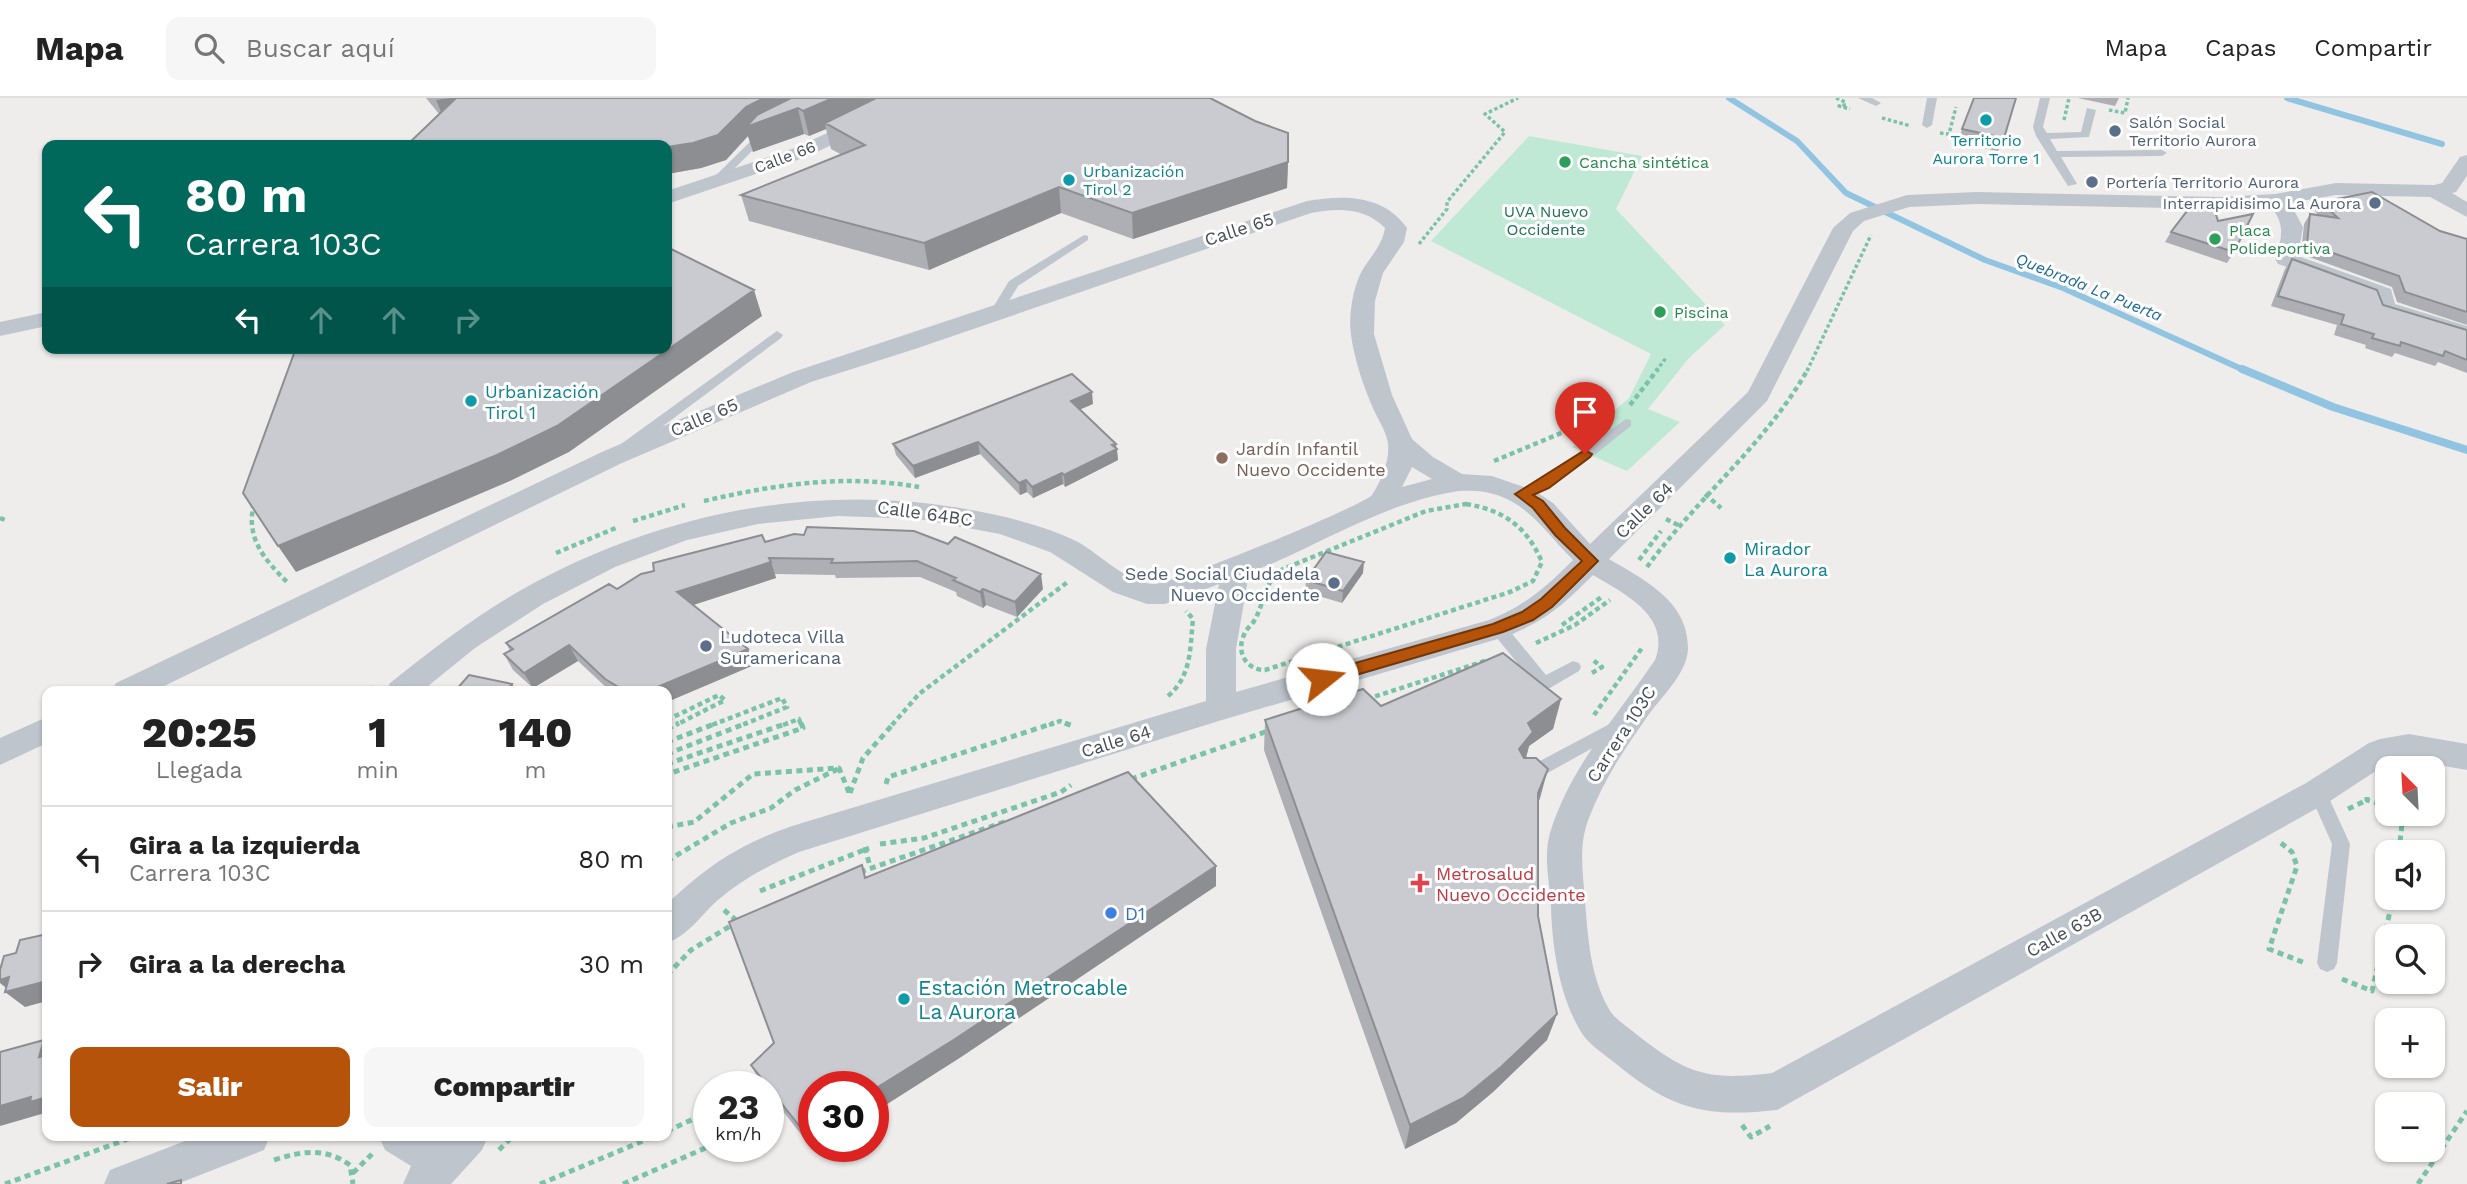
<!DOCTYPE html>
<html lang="es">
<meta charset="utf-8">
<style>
:root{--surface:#fff;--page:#f6f6f6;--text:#222;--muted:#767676;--line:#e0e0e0;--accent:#b45309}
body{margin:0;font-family:"Work Sans",sans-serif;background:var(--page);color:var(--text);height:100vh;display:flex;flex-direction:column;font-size:26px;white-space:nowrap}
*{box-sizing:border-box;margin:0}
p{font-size:23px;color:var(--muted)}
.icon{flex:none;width:38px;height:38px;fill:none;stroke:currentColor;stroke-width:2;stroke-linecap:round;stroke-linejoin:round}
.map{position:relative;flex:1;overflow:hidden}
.details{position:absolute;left:42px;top:588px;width:630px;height:455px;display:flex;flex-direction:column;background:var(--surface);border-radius:14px;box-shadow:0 2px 5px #0004}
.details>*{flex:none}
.hud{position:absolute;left:42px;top:42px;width:630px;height:214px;border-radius:14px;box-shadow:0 2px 5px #0004;background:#00695c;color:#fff;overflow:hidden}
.needle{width:46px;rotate:336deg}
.fabs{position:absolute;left:2375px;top:658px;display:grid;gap:14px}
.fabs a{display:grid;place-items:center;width:70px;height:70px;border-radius:14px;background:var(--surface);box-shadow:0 2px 5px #0004;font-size:35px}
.speed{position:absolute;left:693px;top:973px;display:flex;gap:14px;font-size:35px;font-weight:700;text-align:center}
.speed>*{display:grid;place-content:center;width:91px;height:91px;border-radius:50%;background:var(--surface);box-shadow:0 2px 5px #0004;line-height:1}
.speed small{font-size:18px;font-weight:400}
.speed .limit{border:10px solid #d22;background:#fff;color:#111}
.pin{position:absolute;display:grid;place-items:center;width:60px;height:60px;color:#fff;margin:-72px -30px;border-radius:50% 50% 50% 0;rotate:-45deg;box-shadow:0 0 7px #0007}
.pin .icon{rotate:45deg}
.me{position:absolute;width:77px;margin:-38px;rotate:74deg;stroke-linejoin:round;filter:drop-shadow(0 0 5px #0008)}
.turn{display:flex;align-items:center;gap:24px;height:147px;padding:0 28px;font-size:32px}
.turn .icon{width:91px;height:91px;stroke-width:2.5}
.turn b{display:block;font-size:49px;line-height:60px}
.lanes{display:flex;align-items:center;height:66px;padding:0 28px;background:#0003;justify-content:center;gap:35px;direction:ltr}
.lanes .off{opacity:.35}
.eta{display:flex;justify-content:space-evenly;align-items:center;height:119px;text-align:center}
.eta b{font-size:42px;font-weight:800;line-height:49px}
.button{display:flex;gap:14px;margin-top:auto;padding:14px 28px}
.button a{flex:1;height:80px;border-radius:14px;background:var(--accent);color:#fff;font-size:28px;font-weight:800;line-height:80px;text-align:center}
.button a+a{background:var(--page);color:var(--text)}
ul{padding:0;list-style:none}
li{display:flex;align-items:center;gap:21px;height:105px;padding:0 28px;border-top:2px solid var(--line)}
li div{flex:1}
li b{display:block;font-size:26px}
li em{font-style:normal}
header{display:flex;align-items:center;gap:42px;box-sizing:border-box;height:98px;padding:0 35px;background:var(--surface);border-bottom:2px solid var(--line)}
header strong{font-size:33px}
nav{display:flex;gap:38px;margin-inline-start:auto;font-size:24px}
.search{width:490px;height:63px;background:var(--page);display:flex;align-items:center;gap:18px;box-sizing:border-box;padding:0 24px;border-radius:14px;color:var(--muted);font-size:26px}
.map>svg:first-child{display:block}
</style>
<header>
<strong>Mapa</strong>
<div class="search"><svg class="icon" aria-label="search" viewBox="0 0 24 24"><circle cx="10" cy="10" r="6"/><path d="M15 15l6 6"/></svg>Buscar aquí</div>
<nav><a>Mapa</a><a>Capas</a><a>Compartir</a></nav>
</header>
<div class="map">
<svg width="2467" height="1086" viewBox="0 0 2467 1086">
<rect width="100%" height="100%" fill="#efedec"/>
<!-- green -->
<path fill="#bfe9d5" d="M1529 38 1642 58 1616 111 1725 227 1689 260 1648 311 1680 324 1627 373 1572 349 1629 300 1651 256 1431 143Z"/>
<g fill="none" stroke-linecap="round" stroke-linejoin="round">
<!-- stream-far1 -->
<path stroke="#91c4e1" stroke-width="6" d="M1729 0 1797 43 1846 95 1985 162 2063 190 2246 273
M2287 0 2442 46"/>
<!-- stream -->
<path stroke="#91c4e1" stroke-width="8" d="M2242 271 2333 309 2467 352"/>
<!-- path-far2 -->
<path stroke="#7bc2aa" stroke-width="3.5" stroke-dasharray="3.5 2.5" stroke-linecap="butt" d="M1836 0 1845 4
M1846 7 1839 8 1850 11
M2109 12 2125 15 2128 0
M1882 20 1911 28
M2064 22 2069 0
M1940 35 1949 36 1956 9
M1419 146 1447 111V104L1505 34 1485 16 1518 0
M1656 273 1666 260
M1807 273 1871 137"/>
<!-- path-far1 -->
<path stroke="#7bc2aa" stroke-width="4.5" stroke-dasharray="5 3.5" stroke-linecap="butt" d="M1630 307 1658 271
M1494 363 1602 318
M1705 396 1721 410
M704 403C777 386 845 376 919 389
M254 405C245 441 265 462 289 486
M1466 406C1504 412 1527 429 1542 464L1533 483 1510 494 1265 572C1246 572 1236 554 1244 537 1246 531 1251 528 1254 523 1267 501 1259 491 1283 471L1426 413Z
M0 420 8 423
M1666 421 1678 427
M633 423 685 407
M556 455 618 429
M1639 462 1661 433
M1647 469C1697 400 1766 346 1808 271
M1562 527 1603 498
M1536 545 1575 527 1610 502
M1592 575 1602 569 1593 562
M327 593 373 590
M1168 598C1192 578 1190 549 1193 521L1186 513
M1367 601 1488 562
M1594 617 1642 550
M667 622 719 597 725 602 676 627
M712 627 782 600 787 609 742 627
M783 627 799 621 801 627
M892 627 919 596 1069 483
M1049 627 1060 623 1069 627"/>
<!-- path -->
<path stroke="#7bc2aa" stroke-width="5" stroke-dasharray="6 4.5" stroke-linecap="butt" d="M1065 625 1073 628
M667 631 679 625
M667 644 717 625
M667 656 747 625
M667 666 788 625
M1131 681 1268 633
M886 686 888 679 1054 625
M667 691 668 676 803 630 801 625
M850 695 863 660 894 625
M2367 699V702L2387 708
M2348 711 2367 702
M667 729 694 724 753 676 839 670 850 697
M2281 745 2292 754 2297 768 2269 851 2305 865
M880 746 924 740 1061 694 1071 687
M865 749 870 769
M2399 754 2403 716
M667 763 731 725 771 710 795 692 838 671
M860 774 1007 723
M760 793 869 750
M724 812 737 823
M667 877 691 852 735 825
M2342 881 2372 893 2393 800
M768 1020 786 1011
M1742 1027 1751 1039 1770 1028
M667 1033 709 1014
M499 1052 513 1038
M274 1062C302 1053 325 1049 350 1067L353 1086
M353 1075 372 1056
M5 1086 136 1038
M540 1086 655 1038
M623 1086 710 1048
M2418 1086 2467 1013"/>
<!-- service -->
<path fill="#bfc5cd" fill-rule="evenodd" d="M1858 0H1872L1881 5 1876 8Z
M1927 0H1937L1932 27 1927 30 1922 27Z
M2040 0H2050L2043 29 2047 35 2081 34 2087 10 2096 12 2089 39 2050 41 2057 53 2162 52 2167 55 2162 58 2061 59 2077 86 2068 88 2036 38 2033 29Z
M762 32 771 34 717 88H709V84Z
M1084 137 1088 138V142L1018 188 999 219H991L989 216 1009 183Z
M777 233 783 237 781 240 631 352H621L619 349 621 346Z
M1626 321 1631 322V328C1610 344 1540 405 1517 399L1515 396 1517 393 1539 384Z
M1498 524 1504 526 1546 577 1573 563 1579 565 1581 569 1579 573 1550 590H1538L1492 534 1490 530 1492 526Z
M1619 621 1625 622 1627 627 1625 632 1535 682 1529 684 1523 682 1520 677 1523 672Z
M2318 687 2324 689 2350 746 2337 865 2334 871 2327 874 2320 871 2317 865 2332 746 2309 694 2312 689Z"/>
<!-- minor -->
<path fill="#bfc5cd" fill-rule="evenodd" d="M865 18 872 20 875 24 872 28 806 59 667 106V93L792 51Z
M2467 57V78L2456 94 2452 95 2467 104V119L2430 99 2336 97 2290 105 2303 129 2298 158 2391 191 2395 206 2467 228V242L2376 215 2372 200 2278 166 2275 161C2282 140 2286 126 2270 108L2221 111 1977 106 1909 109 1864 123 1853 133 1767 303 1609 461C1644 482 1689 503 1688 551 1687 576 1660 600 1647 619 1625 650 1603 683 1589 720 1578 748 1583 773 1585 803 1588 839 1590 878 1609 911 1615 922 1627 928 1636 936 1687 976 1707 983 1772 975L2306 685 2369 645 2380 641 2409 636 2467 646V672L2409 662 2388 665 2330 703 1777 1012C1706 1020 1670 1011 1615 965 1604 956 1591 948 1583 937 1560 902 1552 850 1551 809 1550 785 1543 759 1550 735 1570 669 1617 618 1655 562 1672 518 1623 495 1593 477 1563 507 1548 521 1508 538L1222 622 799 754C769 767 743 781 718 802 701 817 689 837 667 845V806C708 767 738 747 792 728L1206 603V551L1219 486 1165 506H1147L1113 494 1050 454 1000 436 919 421 838 418 758 426 687 442 615 469 543 506 475 550 422 593H386L390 585C433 551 475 518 523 491 670 409 836 380 1001 418 1026 424 1054 432 1078 444 1101 457 1127 485 1154 486 1170 487 1365 407 1372 397 1381 383 1390 363 1388 346 1387 334 1377 320 1372 308 1363 287 1354 260 1351 237 1348 218 1353 188 1363 171 1372 157 1382 147 1385 130 1364 109 1339 110 1311 115L915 251 811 284 622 365 154 593H112L116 585 604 353 793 274 1307 103C1343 97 1383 96 1407 130L1404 144 1383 175 1375 203 1374 236 1392 297 1412 341 1433 359 1462 376 1492 378 1535 393 1553 405 1590 446 1748 294 1833 130 1850 115 1907 97 1977 94 2221 99 2275 96 2336 85 2434 87 2442 85 2460 59ZM1412 369 1432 381 1402 389ZM1459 393C1518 389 1537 425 1573 462 1545 490 1526 507 1489 522L1236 594V551L1249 475C1319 448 1384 404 1459 393Z
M47 214V228L0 238V224Z
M47 619V645L0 667V640Z
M198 1038H270L264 1052 177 1086H104L110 1072Z
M379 1038H488L482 1052 451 1086H403L411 1068 385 1052Z"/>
</g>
<!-- wall -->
<path fill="#aeafb4" d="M426 0H1210L1288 64 1287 90 1133 141 1061 115 929 172 749 123 741 97 842 57 831 51 826 31 809 38 804 36 753 54 748 38 726 62 701 70 667 76V47L439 16Z
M1974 0 2004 40 1998 53 1957 45Z
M2078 0H2119L2115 8Z
M2321 104 2440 133 2467 141V227L2397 204 2392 189 2301 156 2304 126 2310 116 2318 117 2315 113Z
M2218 123 2234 154 2227 165 2165 144 2171 134Z
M2292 161 2383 207 2467 232V275L2438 264 2435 268 2395 255 2392 259 2365 250 2366 247 2334 237 2337 227 2271 208 2285 171Z
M1093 306 1079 311 1117 351 1118 362 1065 389 1063 386 1033 400 1027 394 1020 397 980 356 915 380 896 357 893 346Z
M794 436 1043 491 1017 519 986 507 983 510 957 498 956 494 920 479 836 480 835 477 775 476 776 480 693 507 748 551 754 567 667 604V593H610L578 563 533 590 513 572 504 556 510 553 506 545 617 491 765 444Z
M1363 475 1342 505 1305 494 1306 482Z
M1561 601 1553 631 1529 648 1526 660 1540 700 1538 705V818L1557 916 1547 942 1493 994 1456 1025 1405 1051 1264 652 1265 622 1381 608Z
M866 780 1216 788 961 959 873 1015V989L814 1048H821L814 1053 768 994V989H764L761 986 751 967 774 945Z"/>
<!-- shaded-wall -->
<path fill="#8d8e92" d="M450 0H457L447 27 436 2Z
M764 0H821L798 11 804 36 753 54 748 38 726 62 701 70 667 76V49Z
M833 0H892L825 25 826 31 809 38 803 13Z
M1288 64 1287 90 1133 141 1132 115Z
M1059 89 1061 115 929 172 924 145Z
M754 192 762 218 569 354 510 383 296 474 278 448Z
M1092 294 1093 306 1072 315 1071 303Z
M978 344 980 356 915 380 913 368Z
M1116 346 1118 362 1065 389 1064 377Z
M1062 375 1063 386 1033 400 1032 389Z
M1026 382 1027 394 1020 397 1019 385Z
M771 464 776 480 684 510 677 494Z
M1364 464 1363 475 1342 505 1343 493Z
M1041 476 1043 491 1017 519 1015 504Z
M983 491 986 507 983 510 980 494Z
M569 547 578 563 533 590 524 575Z
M748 551 754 567 667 604V593H648Z
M512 586 517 593H506Z
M1561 601 1553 631 1529 648 1525 663 1519 651 1528 625Z
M1548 671 1540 700 1530 723 1538 695Z
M1216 768V788L961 959 873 1015V992Z
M9 879 47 883V903L25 909 5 894 10 893 0 885V882Z
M1557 916 1547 942 1493 994 1456 1025 1405 1051 1410 1027Z
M44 942 47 944V965L39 959Z
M31 999H47V1016L45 1015 0 1028V1008Z
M814 1029V1048H821L814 1053 805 1035Z"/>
<!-- building -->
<path fill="#cacbd1" stroke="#8d8e92" stroke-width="2" d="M456 0H764L746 9 718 37 693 45 667 49V47H407Z
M791 0H833L803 13 798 10 746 29 757 17Z
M876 0H1210L1255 23 1288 35V64L1132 115 1059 89 924 145 741 97 865 47 825 25Z
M1974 0H2016L2004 40 1962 31Z
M2372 94 2440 133 2467 141V214L2405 194 2399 178 2307 146 2310 116 2338 120 2321 104Z
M2194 104 2214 110 2218 123 2253 116 2234 154 2171 134Z
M667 149 754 192 557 328 497 357 278 448 243 395 296 250H667Z
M2292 161 2377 192 2383 207 2467 232V262L2445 253 2443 258 2401 244 2400 248 2372 240 2374 236 2341 226 2344 217 2278 198Z
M1072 276 1092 294 1071 303 1116 346 1112 347 1117 351 1064 377 1062 375 1032 389 1026 382 1019 385 978 344 913 368 893 346Z
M807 429 914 433 948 446 955 439 1041 476 1015 504 983 491 980 494 953 482 956 480 917 463 831 465 833 461 769 460 771 464 677 494 748 551 648 593H625L605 581 569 547 524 575 504 556 513 551 506 545 609 486 617 491 641 476 654 473 653 465 762 437 765 444 794 436 804 437Z
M1326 454 1364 464 1343 493 1306 482Z
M1503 555 1561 601 1528 625 1533 634 1519 651 1524 660H1536L1548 671 1538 695V818L1557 916 1501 969 1463 1000 1410 1027 1265 622 1363 591 1381 608Z
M469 577 512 586 506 593H455Z
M1128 674 1216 768 955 941 873 992V989H814V1029L805 1035 751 967 774 945 729 824 862 767 865 780Z
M47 836V883L5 894 9 879 0 882V872L4 858 16 855 20 842Z
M44 942 39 959 47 957V999L30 1004 31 999 0 1008V954Z
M181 1082V1086H167Z"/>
<!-- route -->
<path fill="#b45309" stroke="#753606" stroke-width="2" d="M1585 352 1592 356 1590 359 1549 390 1533 397 1543 403 1565 430 1598 463 1552 509 1533 522 1503 534 1322 587 1316 585 1313 581 1316 576 1493 526 1522 514 1541 501 1582 463 1555 437 1533 410 1515 396Z"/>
<!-- markers -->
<g fill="#0f9aa8" stroke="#fff" stroke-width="2.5">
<circle cx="1986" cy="22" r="7"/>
<circle cx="1069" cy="82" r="7"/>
<circle cx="471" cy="303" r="7"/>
<circle cx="1730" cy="460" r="7"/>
<circle cx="904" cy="901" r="7"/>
</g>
<g fill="#5c6f8a" stroke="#fff" stroke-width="2.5">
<circle cx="2115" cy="33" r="7"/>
<circle cx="2092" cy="84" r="7"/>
<circle cx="2375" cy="105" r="7"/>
<circle cx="1334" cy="485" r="7"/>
<circle cx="706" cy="548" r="7"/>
</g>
<g fill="#2e9e5b" stroke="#fff" stroke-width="2.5">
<circle cx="1565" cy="64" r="7"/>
<circle cx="2215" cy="141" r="7"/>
<circle cx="1660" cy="214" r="7"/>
</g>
<circle fill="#8d6e63" stroke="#fff" stroke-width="2.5" cx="1222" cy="360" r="7"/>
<path fill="#e0444e" stroke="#fff" stroke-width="2.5" d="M1416.5 774.5h7v7h7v7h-7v7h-7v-7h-7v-7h7z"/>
<circle fill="#3f7fe0" stroke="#fff" stroke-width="2.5" cx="1111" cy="815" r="7"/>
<g text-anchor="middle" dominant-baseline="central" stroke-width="6" stroke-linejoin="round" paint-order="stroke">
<!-- far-service labels -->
<g font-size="16" fill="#4e5e75" stroke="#fff" text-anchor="start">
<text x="2129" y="24">Salón Social<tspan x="2129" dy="18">Territorio Aurora</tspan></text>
<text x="2106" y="84">Portería Territorio Aurora</text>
<text x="2361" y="105" text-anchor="end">Interrapidisimo La Aurora</text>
</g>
<!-- far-culture labels -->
<g font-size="16" fill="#0d838f" stroke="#fff">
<text x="1986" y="42">Territorio<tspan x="1986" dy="18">Aurora Torre 1</tspan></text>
<text x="1083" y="73" text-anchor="start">Urbanización<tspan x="1083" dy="18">Tirol 2</tspan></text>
</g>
<!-- far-street labels -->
<g font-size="16" fill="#474d57" stroke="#fff">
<text transform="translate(785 59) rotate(-21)">Calle 66</text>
</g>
<!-- far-leisure labels -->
<g font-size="16" fill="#27864d" stroke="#fff" text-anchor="start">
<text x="1579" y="64">Cancha sintética</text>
<text x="2229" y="132">Placa<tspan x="2229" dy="18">Polideportiva</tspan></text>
<text x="1674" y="214">Piscina</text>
</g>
<!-- far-park labels -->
<g font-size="16" fill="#217054" stroke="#fff">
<text x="1546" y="113">UVA Nuevo<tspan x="1546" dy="18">Occidente</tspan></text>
</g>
<!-- far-water labels -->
<g font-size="16" font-style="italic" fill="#1c6996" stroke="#fff">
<text transform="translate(2089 189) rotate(22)">Quebrada La Puerta</text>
</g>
<!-- street labels -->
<g font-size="18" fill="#474d57" stroke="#fff">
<text transform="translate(1239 131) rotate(-18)">Calle 65</text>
<text transform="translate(704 319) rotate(-23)">Calle 65</text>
<text transform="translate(1644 412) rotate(-44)">Calle 64</text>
<text transform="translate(925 415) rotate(8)">Calle 64BC</text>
<text transform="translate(1621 636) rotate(-57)">Carrera 103C</text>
<text transform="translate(1116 643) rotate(-17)">Calle 64</text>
<text transform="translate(2064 834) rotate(-29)">Calle 63B</text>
</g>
<!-- culture labels -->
<g font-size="18" fill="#0d838f" stroke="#fff" text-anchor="start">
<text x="485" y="293">Urbanización<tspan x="485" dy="21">Tirol 1</tspan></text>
<text x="1744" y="450">Mirador<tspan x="1744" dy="21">La Aurora</tspan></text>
</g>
<!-- education labels -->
<g font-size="18" fill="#785e54" stroke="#fff" text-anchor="start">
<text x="1236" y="350">Jardín Infantil<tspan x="1236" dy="21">Nuevo Occidente</tspan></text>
</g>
<!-- service labels -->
<g font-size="18" fill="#4e5e75" stroke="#fff" text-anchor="end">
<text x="1320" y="475">Sede Social Ciudadela<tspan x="1320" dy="21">Nuevo Occidente</tspan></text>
<text x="720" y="538" text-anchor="start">Ludoteca Villa<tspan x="720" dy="21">Suramericana</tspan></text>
</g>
<!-- health labels -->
<g font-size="18" fill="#be3a42" stroke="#fff" text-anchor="start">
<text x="1436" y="775">Metrosalud<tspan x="1436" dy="21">Nuevo Occidente</tspan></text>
</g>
<!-- shop labels -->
<g font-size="18" fill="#366cbe" stroke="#fff" text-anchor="start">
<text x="1125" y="815">D1</text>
</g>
<!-- near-culture labels -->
<g font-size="21" fill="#0d838f" stroke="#fff" text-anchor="start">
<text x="918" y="889">Estación Metrocable<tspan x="918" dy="24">La Aurora</tspan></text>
</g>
</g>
</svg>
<div class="fabs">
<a><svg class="needle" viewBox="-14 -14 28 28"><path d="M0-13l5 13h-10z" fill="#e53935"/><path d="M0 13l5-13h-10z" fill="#767676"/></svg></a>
<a><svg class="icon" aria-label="sound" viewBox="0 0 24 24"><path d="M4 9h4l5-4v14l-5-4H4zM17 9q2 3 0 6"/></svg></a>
<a><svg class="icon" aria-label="search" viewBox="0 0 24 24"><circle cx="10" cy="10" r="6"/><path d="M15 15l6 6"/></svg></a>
<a>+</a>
<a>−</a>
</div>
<div class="speed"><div>23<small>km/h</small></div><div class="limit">30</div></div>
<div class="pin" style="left:1585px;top:356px;background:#d93025"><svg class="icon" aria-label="arrive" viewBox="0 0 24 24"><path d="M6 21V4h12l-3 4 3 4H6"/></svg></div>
<svg class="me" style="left:1322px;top:581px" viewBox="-20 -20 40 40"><circle r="19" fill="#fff"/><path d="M0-13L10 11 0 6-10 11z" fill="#b45309"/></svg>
<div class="hud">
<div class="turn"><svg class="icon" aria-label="left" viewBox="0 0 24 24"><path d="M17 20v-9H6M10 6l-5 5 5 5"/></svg><div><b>80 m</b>Carrera 103C</div></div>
<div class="lanes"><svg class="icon" aria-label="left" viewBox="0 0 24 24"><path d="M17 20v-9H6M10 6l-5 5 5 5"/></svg><svg class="icon off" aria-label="ahead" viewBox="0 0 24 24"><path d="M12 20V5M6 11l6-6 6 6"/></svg><svg class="icon off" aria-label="ahead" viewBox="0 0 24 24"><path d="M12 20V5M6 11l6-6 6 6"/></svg><svg class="icon off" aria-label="right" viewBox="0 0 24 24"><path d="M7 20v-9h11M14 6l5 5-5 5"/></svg></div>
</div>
<section class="details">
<div class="eta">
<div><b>20:25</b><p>Llegada</p></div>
<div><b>1</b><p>min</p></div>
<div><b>140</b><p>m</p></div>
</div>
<ul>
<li><svg class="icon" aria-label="left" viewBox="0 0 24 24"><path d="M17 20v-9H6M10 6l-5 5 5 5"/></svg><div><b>Gira a la izquierda</b><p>Carrera 103C</p></div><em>80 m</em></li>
<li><svg class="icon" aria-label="right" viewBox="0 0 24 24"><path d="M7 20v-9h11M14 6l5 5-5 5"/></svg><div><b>Gira a la derecha</b></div><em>30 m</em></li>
</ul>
<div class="button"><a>Salir</a><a>Compartir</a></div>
</section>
</div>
